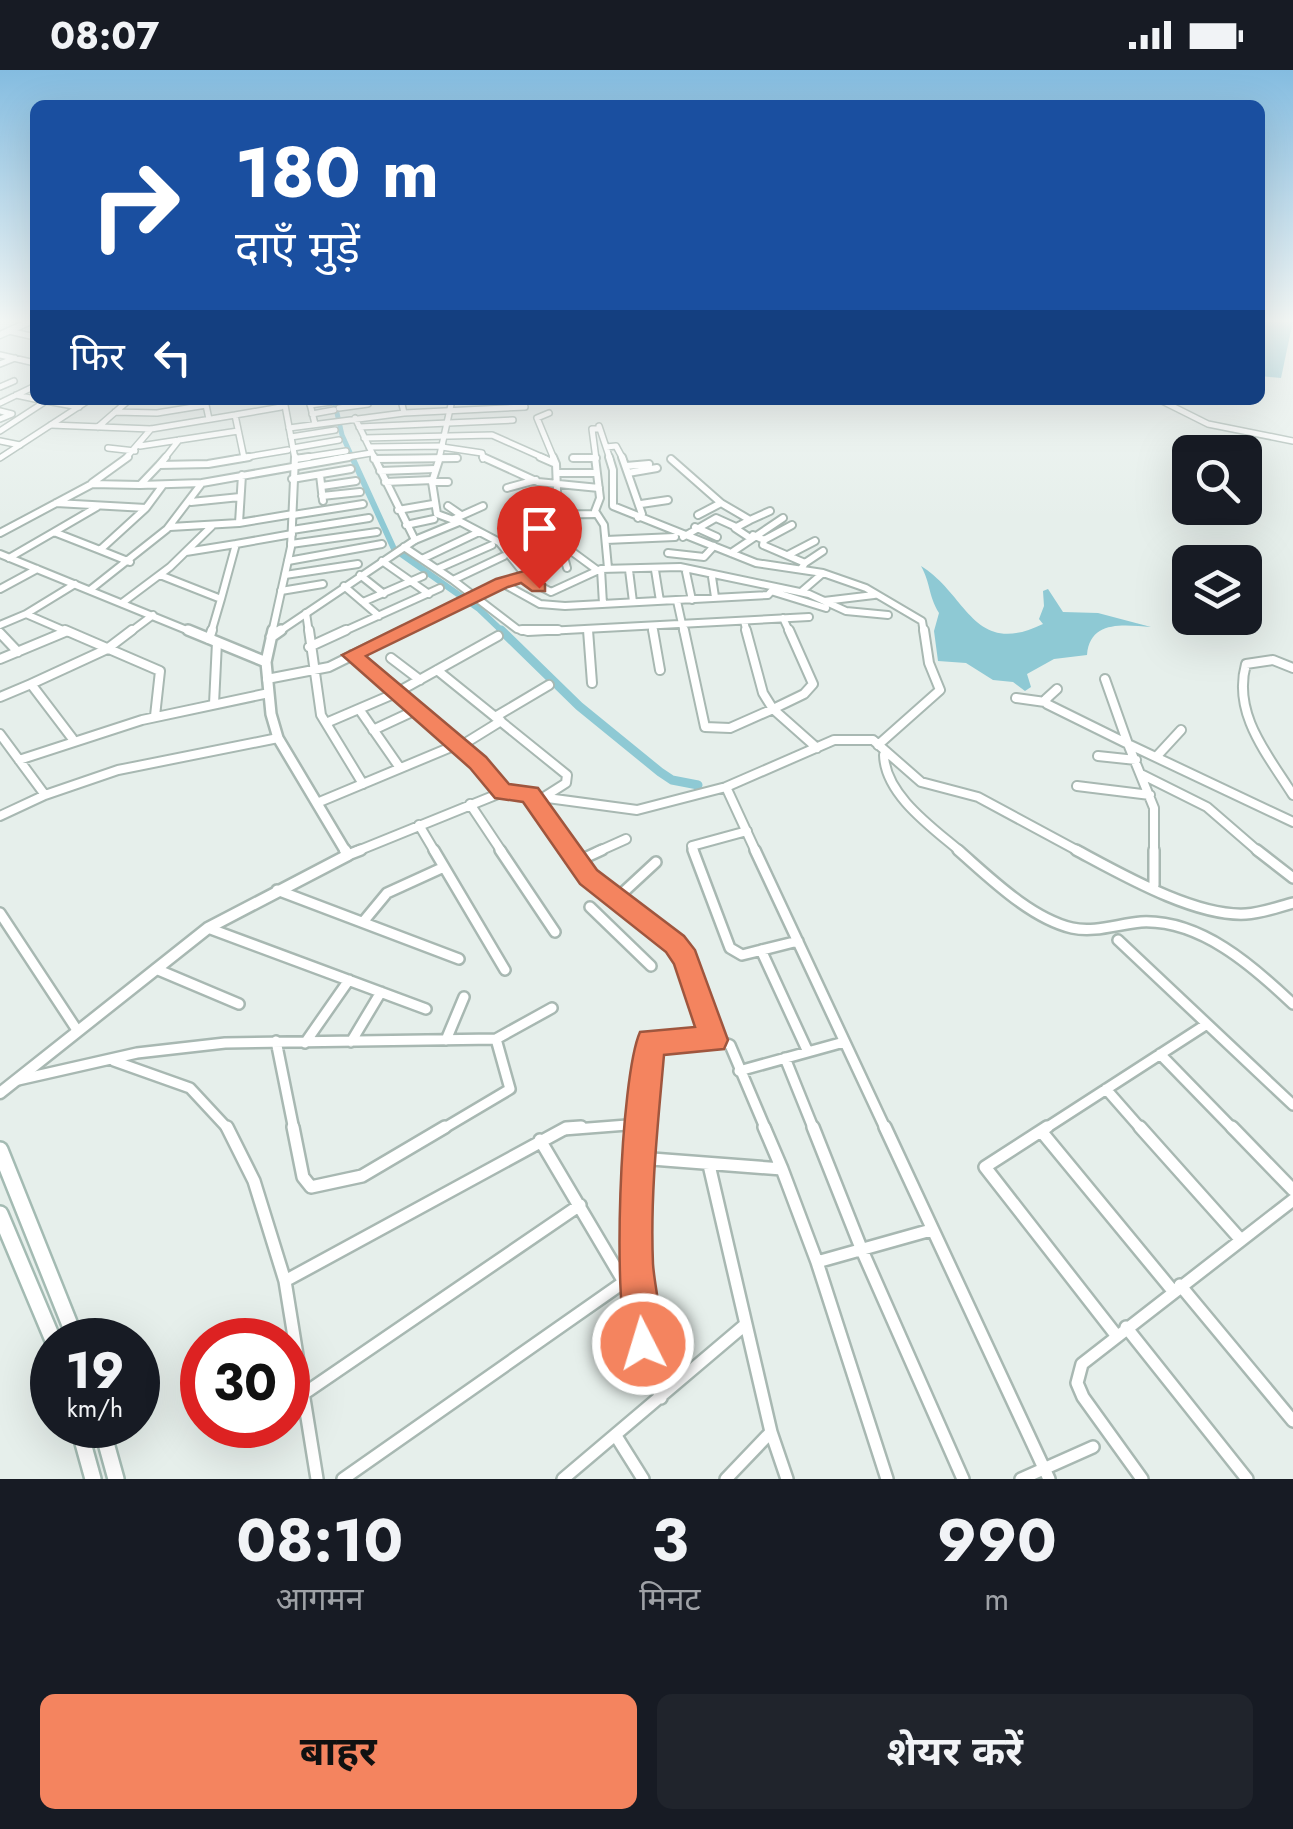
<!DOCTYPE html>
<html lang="hi">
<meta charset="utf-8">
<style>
:root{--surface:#171b24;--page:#20242c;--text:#f1f3f6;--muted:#9ea1a6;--accent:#f4845f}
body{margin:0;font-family:Jost,"Noto Sans Devanagari",sans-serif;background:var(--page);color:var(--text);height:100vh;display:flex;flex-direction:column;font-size:38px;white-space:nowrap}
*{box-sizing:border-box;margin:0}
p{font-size:32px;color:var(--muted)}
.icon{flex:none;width:55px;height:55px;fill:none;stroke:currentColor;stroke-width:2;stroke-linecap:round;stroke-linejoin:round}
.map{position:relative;height:1409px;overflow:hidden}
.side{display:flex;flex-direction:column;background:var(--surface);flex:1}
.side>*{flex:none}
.hud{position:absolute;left:30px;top:30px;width:1235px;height:305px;border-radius:15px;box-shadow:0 10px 40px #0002;background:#1a4fa0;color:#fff;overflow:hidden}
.buttons{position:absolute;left:1172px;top:365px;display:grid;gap:20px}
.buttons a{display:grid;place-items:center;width:90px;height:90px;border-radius:15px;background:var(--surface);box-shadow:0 10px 40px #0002;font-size:50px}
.speed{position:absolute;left:30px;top:1248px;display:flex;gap:20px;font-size:50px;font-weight:700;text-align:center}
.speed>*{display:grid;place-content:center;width:130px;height:130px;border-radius:50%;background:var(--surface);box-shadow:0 10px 40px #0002;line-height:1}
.speed small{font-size:25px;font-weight:400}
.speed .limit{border:15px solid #d22;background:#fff;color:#111}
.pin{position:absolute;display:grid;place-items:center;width:85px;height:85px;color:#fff;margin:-102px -42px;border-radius:50% 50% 50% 0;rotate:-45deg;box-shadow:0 0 10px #0007}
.pin .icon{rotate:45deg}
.me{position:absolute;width:110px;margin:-55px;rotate:355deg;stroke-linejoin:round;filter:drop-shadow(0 0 8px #0008)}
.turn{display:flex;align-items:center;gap:35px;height:210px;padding:0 40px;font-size:45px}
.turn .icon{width:130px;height:130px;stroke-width:2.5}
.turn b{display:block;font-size:70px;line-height:85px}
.then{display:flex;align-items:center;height:95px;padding:0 40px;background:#0003;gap:20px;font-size:38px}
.eta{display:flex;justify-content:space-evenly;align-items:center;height:170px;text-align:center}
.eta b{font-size:60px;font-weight:700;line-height:70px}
.primary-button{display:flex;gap:20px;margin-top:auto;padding:20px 40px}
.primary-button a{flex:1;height:115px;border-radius:15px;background:var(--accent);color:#111;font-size:40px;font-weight:700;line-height:115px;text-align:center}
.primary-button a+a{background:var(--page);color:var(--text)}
.status{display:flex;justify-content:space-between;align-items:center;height:70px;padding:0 50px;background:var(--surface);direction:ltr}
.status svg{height:28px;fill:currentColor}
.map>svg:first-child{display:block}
</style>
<div class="status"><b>08:07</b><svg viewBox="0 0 49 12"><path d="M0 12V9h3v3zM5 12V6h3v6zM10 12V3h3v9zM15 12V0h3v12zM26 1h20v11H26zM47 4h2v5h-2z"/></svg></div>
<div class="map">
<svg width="1293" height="1409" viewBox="0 0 1293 1409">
<rect width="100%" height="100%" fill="#e6efeb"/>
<!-- water -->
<path fill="#8ec9d4" d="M1260 251H1293L1281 308 1260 306Z
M921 496C968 525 973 588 1043 554L1039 549 1044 536 1043 521 1048 519 1063 542 1098 543 1151 557C1123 555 1090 550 1087 585L1054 589 1027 604 1031 617 1025 621 1013 612 993 610 966 593 938 591 934 561 939 543C928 525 931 514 921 496Z"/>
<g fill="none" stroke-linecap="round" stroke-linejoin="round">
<!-- canal-far2 -->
<path stroke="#8ec9d4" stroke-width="5" d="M334 330 342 365 353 389"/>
<!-- canal-far1 -->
<path stroke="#8ec9d4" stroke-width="6" d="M352 387 394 479 479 539 504 563"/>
<!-- canal -->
<path stroke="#8ec9d4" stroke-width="9" d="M501 560 579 636 660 702 672 710 698 715"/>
<!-- minor-far4 casing -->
<g stroke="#a8b8b2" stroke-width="8">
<path id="minor-far4" d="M9 261 35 267
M0 285 35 293
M0 294 15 288
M0 317 14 311
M16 325 35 329
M309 330 315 354
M401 330 404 343 525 337 523 330
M46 331 79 337
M0 333 35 316
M310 335 331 332
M339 338 368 334
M0 341 12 344 0 349
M115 342 157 343 206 335 209 349
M549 343 537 348 554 389
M312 344 334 340
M235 345 281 337
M355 348 375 389
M51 355 151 359 235 345 244 388
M599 356 610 389
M98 357 129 330
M359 357 513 350
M289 358 404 343
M0 361 46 331 41 330
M291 367 335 360
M364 368 492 365 546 389
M0 371 20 375
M140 376 238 361
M369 377 443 376
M442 377 482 383 483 389
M606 377 616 376 623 389
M108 378 135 381
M293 378 339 370
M573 388H596
M125 389 151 359
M164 389 179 370
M235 389 288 380
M295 389 346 381
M335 389 371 383
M374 389 457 388
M596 389 592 359H599"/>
</g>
<!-- minor-far3 casing -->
<g stroke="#a8b8b2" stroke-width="10">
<path id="minor-far3" d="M374 387 415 470
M483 387 538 412 599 418
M540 387 556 394 559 472 597 500
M553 387 556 394
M595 387 600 428 595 441 604 455 608 498
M609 387 613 400V436L756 493 823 503 801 522
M622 387 642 444 638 448
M573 388H596
M295 389 309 387
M374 389 457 388
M671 389 721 433 750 450 735 458 750 468
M159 395 166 387
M626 396 649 394
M380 401 435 399
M558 403H595
M628 403 657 398
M320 405 323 431
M292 409 351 399
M385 412 433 410
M432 412H448
M92 413 128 387
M202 413 140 415 159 395 208 394 249 387
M322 416 356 411
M507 418 536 410
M322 426 360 422
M525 427 557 425
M191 432 240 427
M56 433 146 438 100 480 130 492
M641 434 668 430
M448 436 461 445
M146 438 163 415
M398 440 433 434
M293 445 363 434
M534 445 595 444
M698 445 721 433
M454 449 483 436
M750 450 770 441
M459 451 499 472 530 511 551 522 601 499 680 497 809 524 846 541 888 545
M239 453 242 405
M406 455 434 449
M170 457 239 453 293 444
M695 457 717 467
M292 460 369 448
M54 462 97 437
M0 463 92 414 140 415
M753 465 764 470 763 475 805 493 801 499
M683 467 716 448 736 457
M606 470 675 467
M764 470 792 455
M291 474 377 462
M404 477 453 510 504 486
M562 480 567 498
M186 482 236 474
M668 483 704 487 714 476
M731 483 783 448
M788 485 815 471
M9 488 54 462 100 480
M422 489 479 462
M516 490 563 481
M288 491 382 474
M382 491 429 524
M805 493 823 481
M437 499 492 475
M601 499 603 534
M629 500 633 532
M655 500 660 531
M686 502 692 530
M823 503 866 518 922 551 924 563
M160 505 221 529 211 563
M285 505 358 494
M360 505 384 524
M712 507 715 527
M453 510 517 559 528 562 809 547
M344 516 379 546
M90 520 167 459 202 413 349 387
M281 521 323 514
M774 522 826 538
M221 529 236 474 292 464
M677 531 684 563
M824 531 874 525
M363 532 423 506
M122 533 170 497 212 456
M306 543 309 563
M783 548 790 563
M744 551 747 563
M0 555 26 544
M652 556 653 563
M588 559V563
M70 563 26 544 75 514
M129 563 153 545
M340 563 440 518
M399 563 502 513 540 534 565 536 768 525 775 517"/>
</g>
<!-- minor-far2 casing -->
<g stroke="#a8b8b2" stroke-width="12">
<path id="minor-far2" d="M65 560 160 601 155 646
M309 560 321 645 363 714
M522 560H558
M588 560 592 613
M653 560 660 600
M684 560 705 657 730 658 773 639 817 678
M746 560 763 623 773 639 804 624 813 614 789 560
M0 563 18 582
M209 569 212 560
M309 577 346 560
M352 585 478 693 503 722
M391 588 420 610
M0 589 65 562
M1293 598 1273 590 1246 594C1232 644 1268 685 1293 725
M437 600 567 705 566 713 544 727
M267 609 329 597 404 560
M1057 619 1046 629 1047 634 1128 674 1105 609
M0 627 31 614
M1016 628 1045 632
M214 634 217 572
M359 639 400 698
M495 647 549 615
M326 653 396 623 498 566
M373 660 416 640
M0 664 45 725 0 746
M72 668 31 614 107 579 132 560
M878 675 940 620 929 593 924 560
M459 677 501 651
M884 685C885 725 933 758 961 782
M1098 686 1136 690
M1157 686 1181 660
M19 690 142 650 269 623
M1143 705 1207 737 1259 782
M1077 716 1150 725
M726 717 756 782
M529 724 570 782
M45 725 118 700 278 668
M317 733 456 675
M470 734 502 782
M419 755 435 782
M355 782 503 722 637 740 726 717 834 670H873L921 712 978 727 1080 782
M597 782 626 769
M694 782 692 776 747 761
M1154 782V738L1128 674 1293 752"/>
</g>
<!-- minor-far1 casing -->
<g stroke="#a8b8b2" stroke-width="14">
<path id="minor-far1" d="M434 780 505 900
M500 780 555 862
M569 780 588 807 681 881 714 969 650 972 641 1060
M693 780 730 878 742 885 798 871
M755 780 886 1060
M958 780C989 807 1030 848 1072 858 1095 863 1118 854 1141 852 1200 849 1253 896 1293 934
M1076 780C1121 804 1195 847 1246 844 1262 843 1278 837 1293 833
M1154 780V815
M1257 780 1293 808
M348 785 361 780
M578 791 602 780
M277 820 459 889
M616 829 656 792
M590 837 651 896
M0 843 77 960
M363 852 387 823 444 797
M208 858 426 939
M1118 870 1293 1035
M761 880 808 982
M156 899 239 934
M496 969 552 938
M714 969 730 975 766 1060
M446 970 464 927
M276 971 294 1060
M351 972 381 922
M305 973 349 910
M1160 984 1234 1060
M785 988 814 1060
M114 991 190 1018 229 1060
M739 1001 844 972
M18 1010 137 983 225 973 496 969 510 1019 441 1060
M1106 1019 1142 1060
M563 1060 640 1054
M1043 1060 1207 954"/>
</g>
<!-- minor casing -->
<g stroke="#a8b8b2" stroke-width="16">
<path id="minor" d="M227 1057 254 1111 285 1211
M293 1057 303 1107 311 1117 362 1106 445 1057
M641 1057C635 1128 628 1206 643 1276 647 1294 655 1311 661 1328
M764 1057 782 1099
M813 1057 861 1178 963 1409
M885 1057 1049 1409
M1047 1057 985 1097 1116 1265
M1140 1057 1241 1170
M1232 1057 1293 1120
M1041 1061 1173 1221
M540 1070 637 1234
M639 1088 782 1099 817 1192 931 1160
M709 1095 771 1362 787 1409
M817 1192 887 1409
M1180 1215 1293 1351
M1126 1257 1247 1409
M302 1325 580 1135
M616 1366 643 1409
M317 1409 285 1211 566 1058 581 1057
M343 1409 624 1212 636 1194
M563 1409 746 1254
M726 1409 771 1362
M1021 1409 1093 1377
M1142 1409 1083 1327 1077 1313 1082 1294 1293 1130"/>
</g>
<!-- tertiary-far3 casing -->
<g stroke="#a8b8b2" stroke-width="8">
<path id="tertiary-far3" d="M284 330 295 389
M1160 330 1208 354 1293 371
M0 388 89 330
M439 389 452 330"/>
</g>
<!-- tertiary-far2 casing -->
<g stroke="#a8b8b2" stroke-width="10">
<path id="tertiary-far2" d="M0 484 194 563
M0 519 37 499
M272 563 291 477 295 387
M277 563 415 470 459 452 437 444 432 412 440 387"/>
</g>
<!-- tertiary-far1 casing -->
<g stroke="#a8b8b2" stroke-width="14">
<path id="tertiary-far1" d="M188 560 266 592 271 644 278 668 346 782
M271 567 281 560
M266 592 273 560"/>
</g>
<!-- tertiary casing -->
<g stroke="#a8b8b2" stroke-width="15">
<path id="tertiary" d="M0 1023 208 858 348 785 345 780"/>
</g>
<!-- secondary-far1 casing -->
<g stroke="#a4bbb3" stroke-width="9">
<path id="secondary-far1" d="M0 265 31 251"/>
</g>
<!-- secondary casing -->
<g stroke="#a4bbb3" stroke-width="20">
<path id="secondary" d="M0 1080 76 1270
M0 1144 53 1270
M78 1355 93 1409
M101 1355 116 1409"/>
</g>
<!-- minor-far4 -->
<use href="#minor-far4" stroke="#fff" stroke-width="5"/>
<!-- minor-far3 -->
<use href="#minor-far3" stroke="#fff" stroke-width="6"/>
<!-- minor-far2 -->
<use href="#minor-far2" stroke="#fff" stroke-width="8"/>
<!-- minor-far1 -->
<use href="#minor-far1" stroke="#fff" stroke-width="9"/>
<!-- minor -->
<use href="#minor" stroke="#fff" stroke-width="11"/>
<!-- tertiary-far3 -->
<use href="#tertiary-far3" stroke="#fff" stroke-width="5"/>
<!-- tertiary-far2 -->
<use href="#tertiary-far2" stroke="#fff" stroke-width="6"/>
<!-- tertiary-far1 -->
<use href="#tertiary-far1" stroke="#fff" stroke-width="9"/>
<!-- tertiary -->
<use href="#tertiary" stroke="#fff" stroke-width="10"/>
<!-- secondary-far1 -->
<use href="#secondary-far1" stroke="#fff" stroke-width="6"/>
<!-- secondary -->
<use href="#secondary" stroke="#fff" stroke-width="15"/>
</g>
<!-- sky -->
<linearGradient id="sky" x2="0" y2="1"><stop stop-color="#84bce0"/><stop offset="0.56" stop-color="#f4f8f6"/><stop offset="1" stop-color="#f4f8f6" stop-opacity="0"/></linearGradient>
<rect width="1293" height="448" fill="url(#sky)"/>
<!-- route -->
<path fill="#f4845f" stroke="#9f563e" stroke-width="2.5" d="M524 501 545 514V521H532L521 513 508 517 366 586 486 687 509 714 538 718 597 800 684 866 695 880 728 970 724 979 664 985C658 1054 650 1124 653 1194 655 1223 667 1259 655 1286L643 1292 630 1286C611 1241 620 1007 640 962L695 957 674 894 666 882 580 814 523 732 495 728 470 698 342 585 496 509Z"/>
</svg>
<div class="buttons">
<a><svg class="icon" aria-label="search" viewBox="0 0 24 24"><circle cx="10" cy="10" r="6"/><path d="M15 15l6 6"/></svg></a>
<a><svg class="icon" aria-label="layers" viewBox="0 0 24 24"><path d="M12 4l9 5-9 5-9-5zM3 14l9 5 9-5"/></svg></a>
</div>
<div class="speed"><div>19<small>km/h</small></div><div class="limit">30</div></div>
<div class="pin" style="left:539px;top:518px;background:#d93025"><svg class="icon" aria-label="arrive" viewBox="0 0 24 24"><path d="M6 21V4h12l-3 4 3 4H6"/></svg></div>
<svg class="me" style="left:643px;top:1274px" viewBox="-20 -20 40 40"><circle r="17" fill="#f4845f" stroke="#fff" stroke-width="3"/><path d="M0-11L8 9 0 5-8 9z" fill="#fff"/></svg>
<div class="hud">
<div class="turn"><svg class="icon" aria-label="right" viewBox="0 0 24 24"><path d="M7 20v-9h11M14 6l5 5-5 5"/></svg><div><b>180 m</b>दाएँ मुड़ें</div></div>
<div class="then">फिर<svg class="icon" aria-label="left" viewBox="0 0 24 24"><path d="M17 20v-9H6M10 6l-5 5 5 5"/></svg></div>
</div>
</div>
<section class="side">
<div class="eta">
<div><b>08:10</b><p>आगमन</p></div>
<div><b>3</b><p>मिनट</p></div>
<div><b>990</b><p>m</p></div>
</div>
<div class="primary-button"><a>बाहर</a><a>शेयर करें</a></div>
</section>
